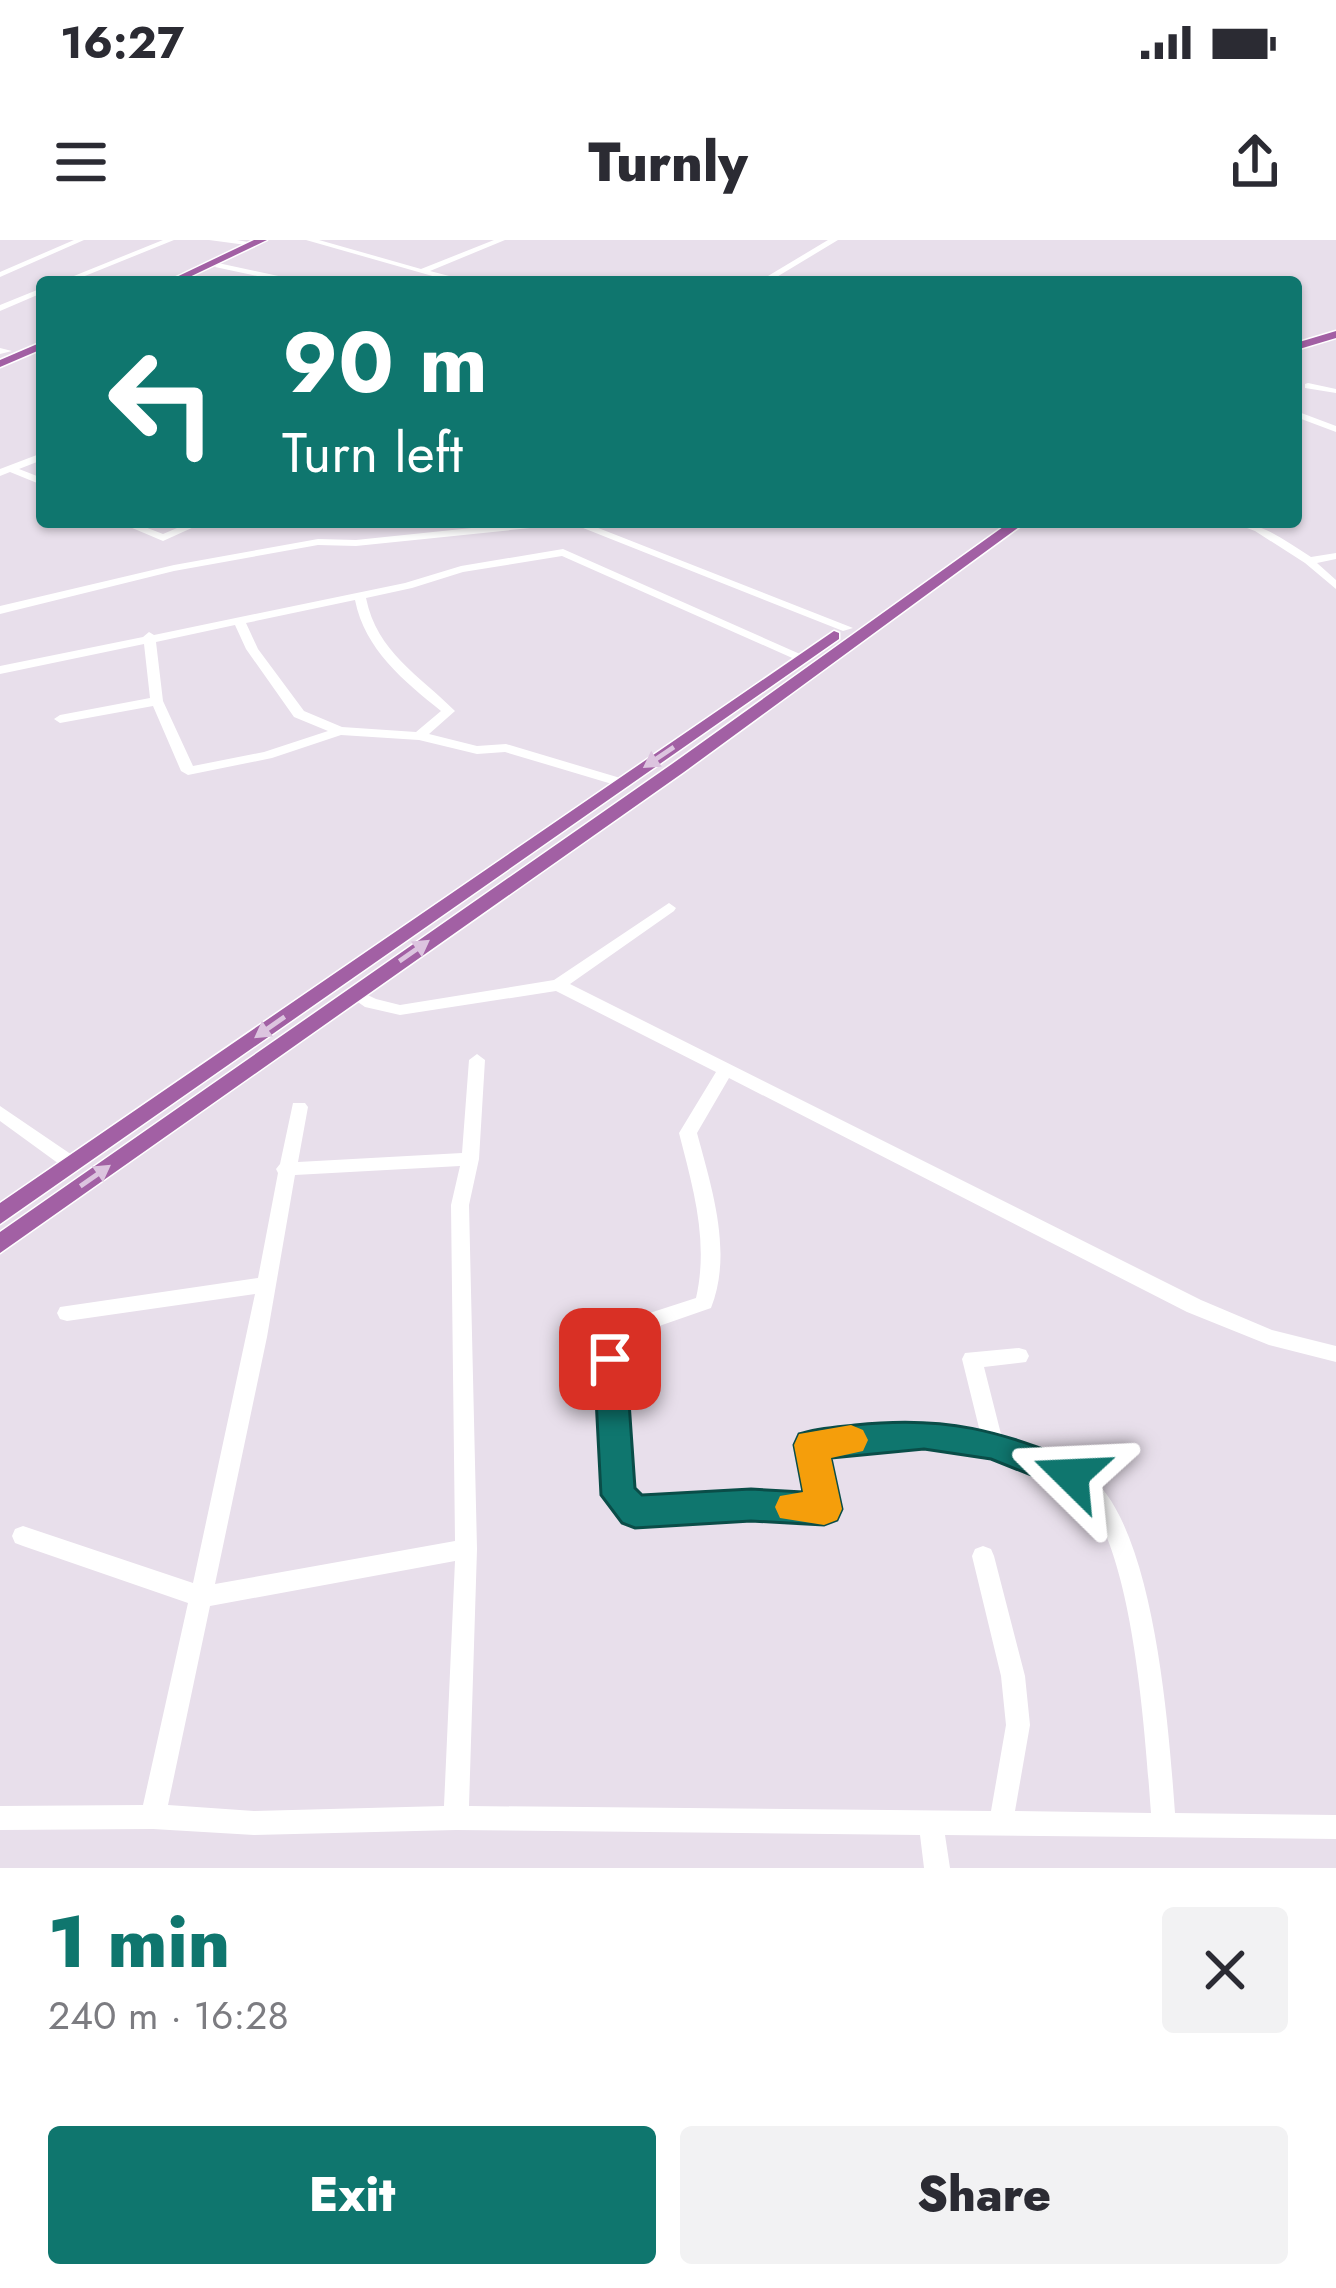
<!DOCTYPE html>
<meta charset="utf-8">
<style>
:root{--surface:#fff;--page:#f2f2f3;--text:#2b2b33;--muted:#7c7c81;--accent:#0f766e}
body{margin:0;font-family:Jost,sans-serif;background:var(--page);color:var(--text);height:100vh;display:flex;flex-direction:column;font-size:45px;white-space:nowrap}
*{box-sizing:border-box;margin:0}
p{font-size:39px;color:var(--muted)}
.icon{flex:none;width:66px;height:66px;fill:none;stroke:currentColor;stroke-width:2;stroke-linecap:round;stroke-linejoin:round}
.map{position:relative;height:1628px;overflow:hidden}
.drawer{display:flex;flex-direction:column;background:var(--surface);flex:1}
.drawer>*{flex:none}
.guide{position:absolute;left:36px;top:36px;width:1266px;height:252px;border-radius:12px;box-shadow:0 3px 9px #0004;background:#0f766e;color:#fff;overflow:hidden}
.pin{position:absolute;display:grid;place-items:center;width:102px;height:102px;color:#fff;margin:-51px;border-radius:24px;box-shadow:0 6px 18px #0006}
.me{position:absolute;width:132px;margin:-66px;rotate:291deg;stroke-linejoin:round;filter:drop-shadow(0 0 9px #0008)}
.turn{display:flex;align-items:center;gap:42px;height:252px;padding:0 48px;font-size:54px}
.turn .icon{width:156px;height:156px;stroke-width:2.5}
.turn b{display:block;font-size:84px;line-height:102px}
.round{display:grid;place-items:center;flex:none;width:126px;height:126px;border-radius:12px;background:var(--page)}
.overview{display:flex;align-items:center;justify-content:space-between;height:204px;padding:0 48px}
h1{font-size:72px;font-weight:800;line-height:90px;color:var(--accent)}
.primary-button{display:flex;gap:24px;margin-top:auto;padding:24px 48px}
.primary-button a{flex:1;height:138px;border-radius:12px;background:var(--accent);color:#fff;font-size:48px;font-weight:800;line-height:138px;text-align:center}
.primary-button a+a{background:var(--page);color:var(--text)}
.status{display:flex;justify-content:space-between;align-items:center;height:84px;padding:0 60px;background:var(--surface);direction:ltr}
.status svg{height:33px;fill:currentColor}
header{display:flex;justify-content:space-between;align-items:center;height:156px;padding:0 48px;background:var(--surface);font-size:54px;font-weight:800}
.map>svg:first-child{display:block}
</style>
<div class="status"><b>16:27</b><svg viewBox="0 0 49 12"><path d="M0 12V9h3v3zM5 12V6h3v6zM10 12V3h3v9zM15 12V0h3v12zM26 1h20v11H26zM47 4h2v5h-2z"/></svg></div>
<header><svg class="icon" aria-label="menu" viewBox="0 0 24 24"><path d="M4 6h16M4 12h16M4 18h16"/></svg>Turnly<svg class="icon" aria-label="share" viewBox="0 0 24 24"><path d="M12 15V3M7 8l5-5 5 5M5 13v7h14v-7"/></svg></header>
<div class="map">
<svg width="1336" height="1628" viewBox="0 0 1336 1628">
<rect width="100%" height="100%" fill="#e8dfeb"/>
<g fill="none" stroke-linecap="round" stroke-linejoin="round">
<!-- major casing -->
<g stroke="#fff" stroke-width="3">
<path id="major" d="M254 0H267L179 42H166Z
M1336 91V98L1296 110V103Z
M42 102V109L0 127V120Z
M1010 282H1026L684 532 0 1013V992L672 524Z
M834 391 839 393V399L0 984V963Z"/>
</g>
<!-- minor -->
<path fill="#fff" fill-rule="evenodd" d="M74 0H84L0 37V32Z
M163 0H174L70 42H59Z
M209 0H237L258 4 254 6Z
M306 0H319L421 29 494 0H505L430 31 453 37 450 41Z
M828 0H838L775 38 768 36Z
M218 23 297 40 301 42H286L215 27Z
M42 48V53L0 71V65Z
M0 108 12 111 0 114Z
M1308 143 1336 149V153L1305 148V144Z
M1296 171 1336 186V192L1296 177Z
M42 213V220L19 229 42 238V245L10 232 0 236V229Z
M118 282H132L163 294 191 282H205L163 301Z
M529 282H565L560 285 356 306 318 305 174 331 0 374V366L174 325 318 299 356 300Z
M568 282H583L853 388 843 391Z
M1231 282C1263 282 1285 301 1311 317L1336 313V319L1317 323 1336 340V349L1305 323 1255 291Z
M563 309 809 418 807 421H799L562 316 463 332 412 348 366 358C377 412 419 435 455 471L429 494 477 506 506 504 627 540V546L622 547 505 512 477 514 419 500 341 495 272 518 188 535 181 531 153 466 60 483 54 479 60 475 150 458 144 404 0 434V426L143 397 149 392 154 395 405 343 461 326ZM355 360C365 410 404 441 441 471L416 492 342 487 304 471 258 409 246 383ZM235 385 246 409 294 477 328 491 264 512 193 526 163 461 156 402Z
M669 663 676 668 674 671 570 744 1201 1060 1272 1090 1336 1106V1122L1269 1105 1187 1072 729 838 697 893C712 949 733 1012 711 1068L642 1092 620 1121 628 1251 639 1262 751 1255 811 1259 802 1205 805 1199C855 1183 930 1187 981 1196L962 1119 965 1113 1019 1108 1026 1110 1029 1116 1026 1122 984 1127 1003 1202 1084 1232C1155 1277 1169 1493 1175 1573L1336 1575V1599L945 1595 950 1628H924L920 1595 456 1590 254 1595 153 1589 0 1590V1566L143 1565 188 1363 23 1306 15 1303 12 1296 15 1289 23 1286 193 1343 255 1054 67 1081 60 1079 57 1073 60 1067 258 1038 278 933 276 929 280 924 293 863H305L308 867 298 922 462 913 469 820 477 814 485 820 479 919 469 965 477 1309 469 1566 991 1571 1006 1485 1001 1436 972 1316 975 1309 983 1306 991 1309 994 1316 1025 1436 1030 1485 1015 1571 1151 1573C1145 1496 1134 1308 1081 1254 1069 1241 1048 1236 1032 1230 963 1206 896 1205 824 1213L835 1269 832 1276 824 1279 751 1275 635 1282C623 1277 613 1266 607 1255L600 1119 628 1080 696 1058C709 1001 693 948 679 893L716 832 556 751 400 775 365 767 345 753 353 748 376 759 400 765 554 740ZM460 926 451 965 455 1301 215 1344 267 1097 295 935ZM455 1321 444 1566 254 1571 168 1565 210 1366Z
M0 866 78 919 81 924 78 929H66L0 881Z"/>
<!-- major -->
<use href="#major" fill="#a260a4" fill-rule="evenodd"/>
</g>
<!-- one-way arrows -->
<defs><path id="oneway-solid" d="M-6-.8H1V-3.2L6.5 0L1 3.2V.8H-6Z" transform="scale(3)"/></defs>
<g fill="#dcc4df">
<use href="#oneway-solid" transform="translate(659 517) rotate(146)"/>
<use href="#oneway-solid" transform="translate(414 711) rotate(-35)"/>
<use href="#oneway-solid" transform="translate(270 787) rotate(145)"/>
<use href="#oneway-solid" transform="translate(95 936) rotate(-35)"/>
</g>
<!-- route -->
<path fill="#0f766e" stroke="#0a4d48" stroke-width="3" d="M610 1105 621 1109 626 1119 635 1248 642 1255 751 1249 803 1252 794 1205 799 1194C817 1188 836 1187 855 1185 948 1175 998 1191 1083 1224L1088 1235 1083 1246 1071 1251 991 1219 924 1209 831 1218 842 1269 837 1280 824 1285 751 1281 635 1288 622 1283 601 1255 594 1119 598 1109Z"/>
<!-- slow -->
<path fill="#f59e0b" d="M851 1185 863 1190 868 1200 863 1211 831 1218 842 1269 837 1280 824 1285 780 1278 775 1267 780 1256 803 1252 794 1205 799 1194Z"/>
</svg>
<div class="pin" style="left:610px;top:1119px;background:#d93025"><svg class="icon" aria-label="arrive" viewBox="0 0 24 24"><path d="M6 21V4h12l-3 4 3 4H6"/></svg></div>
<svg class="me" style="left:1071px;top:1235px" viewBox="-20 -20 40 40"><path d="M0-17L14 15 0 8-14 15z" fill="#0f766e" stroke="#fff" stroke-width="4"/></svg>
<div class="guide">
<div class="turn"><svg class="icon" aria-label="left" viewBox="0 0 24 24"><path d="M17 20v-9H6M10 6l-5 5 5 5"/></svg><div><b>90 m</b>Turn left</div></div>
</div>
</div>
<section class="drawer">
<div class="overview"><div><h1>1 min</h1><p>240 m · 16:28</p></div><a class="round"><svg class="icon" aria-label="close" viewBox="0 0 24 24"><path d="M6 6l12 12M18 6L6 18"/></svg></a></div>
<div class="primary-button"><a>Exit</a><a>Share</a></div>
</section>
